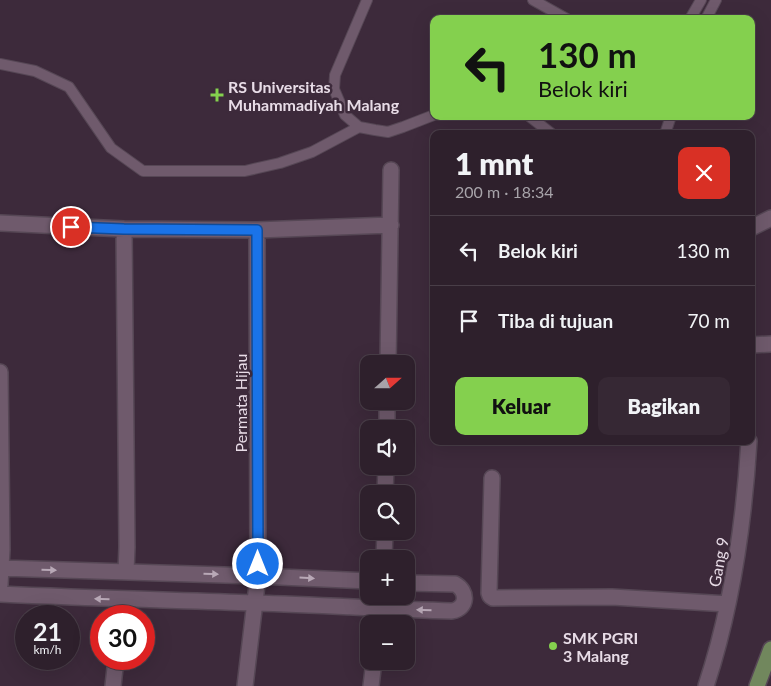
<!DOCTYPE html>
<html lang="id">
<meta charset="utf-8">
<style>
:root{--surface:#2e202c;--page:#362834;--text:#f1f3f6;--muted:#a7a3a9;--line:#493e48;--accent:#84d04e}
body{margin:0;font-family:Lato,sans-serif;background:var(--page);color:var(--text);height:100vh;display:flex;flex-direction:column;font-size:19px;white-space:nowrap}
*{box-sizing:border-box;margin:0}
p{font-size:16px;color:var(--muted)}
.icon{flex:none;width:28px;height:28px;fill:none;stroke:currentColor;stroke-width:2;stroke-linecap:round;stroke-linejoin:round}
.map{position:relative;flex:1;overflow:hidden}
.sheet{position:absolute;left:430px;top:130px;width:325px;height:315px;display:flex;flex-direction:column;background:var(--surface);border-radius:10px;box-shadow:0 5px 20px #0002,0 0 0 1px var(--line)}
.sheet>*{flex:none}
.banner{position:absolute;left:430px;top:15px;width:325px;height:105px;border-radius:10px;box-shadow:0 5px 20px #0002,0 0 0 1px var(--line);background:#84d04e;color:#111;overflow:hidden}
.needle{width:32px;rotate:69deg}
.buttons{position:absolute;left:360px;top:355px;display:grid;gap:10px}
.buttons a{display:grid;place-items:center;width:55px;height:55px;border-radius:10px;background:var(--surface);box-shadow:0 5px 20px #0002,0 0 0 1px var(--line);font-size:25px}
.speed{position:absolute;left:15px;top:605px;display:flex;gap:10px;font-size:25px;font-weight:700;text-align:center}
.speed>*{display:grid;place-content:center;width:65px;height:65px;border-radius:50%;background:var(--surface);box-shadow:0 5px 20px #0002,0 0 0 1px var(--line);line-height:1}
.speed small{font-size:12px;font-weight:400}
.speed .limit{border:8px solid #d22;background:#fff;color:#111}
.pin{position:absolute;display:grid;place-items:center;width:42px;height:42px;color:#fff;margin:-21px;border:2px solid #fff;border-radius:50%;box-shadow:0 1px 5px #0007}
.me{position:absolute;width:55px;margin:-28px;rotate:0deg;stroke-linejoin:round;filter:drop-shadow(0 0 4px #0008)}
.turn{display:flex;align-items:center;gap:18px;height:105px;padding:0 25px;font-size:22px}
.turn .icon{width:65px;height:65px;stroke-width:2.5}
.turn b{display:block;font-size:35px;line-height:42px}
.round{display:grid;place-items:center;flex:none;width:52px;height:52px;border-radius:10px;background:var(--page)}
.headline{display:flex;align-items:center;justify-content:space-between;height:85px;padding:0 25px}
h1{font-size:30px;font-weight:800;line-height:38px}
.button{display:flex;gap:10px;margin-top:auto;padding:10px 25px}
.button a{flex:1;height:58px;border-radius:10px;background:var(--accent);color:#111;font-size:20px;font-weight:800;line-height:58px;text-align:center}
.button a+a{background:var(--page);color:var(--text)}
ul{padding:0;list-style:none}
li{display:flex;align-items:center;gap:15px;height:70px;padding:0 25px;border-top:1px solid var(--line)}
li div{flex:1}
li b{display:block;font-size:19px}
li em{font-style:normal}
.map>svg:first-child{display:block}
</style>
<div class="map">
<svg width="771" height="686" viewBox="0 0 771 686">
<rect width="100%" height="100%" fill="#3d2a3b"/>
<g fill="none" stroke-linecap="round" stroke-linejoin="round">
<!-- service casing -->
<g stroke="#564755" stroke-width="12">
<path id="service" d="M367 0 335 75 334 89 345 115 359 127 375 130 388 132 403 127 434 115
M533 0 567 19
M690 19 701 0
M706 19 716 0
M0 64 35 71 69 87 111 148 143 171H245L280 163 312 152 359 127
M529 116 552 134
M665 134 671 116"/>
</g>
<!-- minor casing -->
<g stroke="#564755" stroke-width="18">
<path id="minor" d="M0 223 124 229 257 230 391 225
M751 228 771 218
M124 229 127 547 126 572
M751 345 771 344
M388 364 391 170
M0 372 2 549 0 585
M387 429V401
M492 478 489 593 490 596 493 598 612 597 728 604
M385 494 386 466
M384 559 385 531
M0 568 258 576 369 581
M0 594C85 598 170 600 255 603 321 605 386 609 452 611 468 608 468 591 455 584L406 583
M121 616 123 599
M378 624 381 596
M113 686 116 659
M245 686 258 576 257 230
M371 686 374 661
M706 686C732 607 744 524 749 441"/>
</g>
<!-- primary casing -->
<g stroke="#564755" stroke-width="18">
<path id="primary" d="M757 686 771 649"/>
</g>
<!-- service -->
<use href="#service" stroke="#6f5a6c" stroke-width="10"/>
<!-- minor -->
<use href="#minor" stroke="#6f5a6c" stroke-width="15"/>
<!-- primary -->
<use href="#primary" stroke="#71875d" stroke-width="15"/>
</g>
<!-- one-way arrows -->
<defs><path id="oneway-solid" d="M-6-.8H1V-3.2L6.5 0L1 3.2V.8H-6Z" transform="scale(1.25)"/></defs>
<g fill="#b8a8b6">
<use href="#oneway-solid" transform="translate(49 570) rotate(2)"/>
<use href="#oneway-solid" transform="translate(211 574) rotate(2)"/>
<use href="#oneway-solid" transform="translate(307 578) rotate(3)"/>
<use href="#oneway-solid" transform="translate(102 599) rotate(-178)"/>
<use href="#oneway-solid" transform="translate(424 610) rotate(-178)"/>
</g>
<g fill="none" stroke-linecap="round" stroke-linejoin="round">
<!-- route casing -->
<g stroke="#114b97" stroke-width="12">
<path id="route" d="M71 227 124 229 257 230 258 564"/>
</g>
<!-- route -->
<use href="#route" stroke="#1a73e8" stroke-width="9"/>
</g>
<!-- markers -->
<g fill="#84d04e" stroke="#3d2a3b" stroke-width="2">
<path d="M214.5 87.5h5v5h5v5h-5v5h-5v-5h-5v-5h5z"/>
<circle cx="553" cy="646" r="5"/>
</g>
<g text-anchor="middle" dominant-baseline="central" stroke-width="5" stroke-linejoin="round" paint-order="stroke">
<!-- poi labels -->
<g font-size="16" font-weight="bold" fill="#e8dce7" stroke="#3d2a3b" text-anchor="start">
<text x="228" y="86">RS Universitas<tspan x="228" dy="18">Muhammadiyah Malang</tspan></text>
<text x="563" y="637">SMK PGRI<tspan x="563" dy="18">3 Malang</tspan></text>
</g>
<!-- street labels -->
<g font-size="16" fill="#e8dce7" stroke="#3d2a3b">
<text transform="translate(240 403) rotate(-90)">Permata Hijau</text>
<text transform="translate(718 562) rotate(-80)">Gang 9</text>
</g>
</g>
</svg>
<div class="buttons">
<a><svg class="needle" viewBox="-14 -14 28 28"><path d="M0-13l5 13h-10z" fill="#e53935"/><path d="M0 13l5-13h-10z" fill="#a7a3a9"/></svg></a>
<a><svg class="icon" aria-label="sound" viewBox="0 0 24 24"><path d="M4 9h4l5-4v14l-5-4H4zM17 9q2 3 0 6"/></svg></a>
<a><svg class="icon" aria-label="search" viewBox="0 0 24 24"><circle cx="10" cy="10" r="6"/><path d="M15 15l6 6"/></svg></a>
<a>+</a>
<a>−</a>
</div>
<div class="speed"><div>21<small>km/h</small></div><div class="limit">30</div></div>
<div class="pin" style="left:71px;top:227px;background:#d93025"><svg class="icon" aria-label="arrive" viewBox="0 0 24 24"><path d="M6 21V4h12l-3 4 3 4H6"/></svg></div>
<svg class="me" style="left:258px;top:564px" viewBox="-20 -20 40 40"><circle r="17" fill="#1a73e8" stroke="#fff" stroke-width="3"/><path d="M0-11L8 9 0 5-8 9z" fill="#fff"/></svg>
<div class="banner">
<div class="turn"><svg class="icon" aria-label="left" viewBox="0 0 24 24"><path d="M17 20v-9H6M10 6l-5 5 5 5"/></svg><div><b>130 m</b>Belok kiri</div></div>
</div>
<section class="sheet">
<div class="headline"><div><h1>1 mnt</h1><p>200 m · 18:34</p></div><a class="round" style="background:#d93025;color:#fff"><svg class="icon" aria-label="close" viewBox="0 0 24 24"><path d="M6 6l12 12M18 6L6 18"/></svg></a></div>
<ul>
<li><svg class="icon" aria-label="left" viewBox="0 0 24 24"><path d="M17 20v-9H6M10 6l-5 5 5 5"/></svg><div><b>Belok kiri</b></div><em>130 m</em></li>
<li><svg class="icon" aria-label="arrive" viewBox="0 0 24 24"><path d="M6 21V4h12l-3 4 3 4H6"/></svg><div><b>Tiba di tujuan</b></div><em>70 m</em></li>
</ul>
<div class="button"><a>Keluar</a><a>Bagikan</a></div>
</section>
</div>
